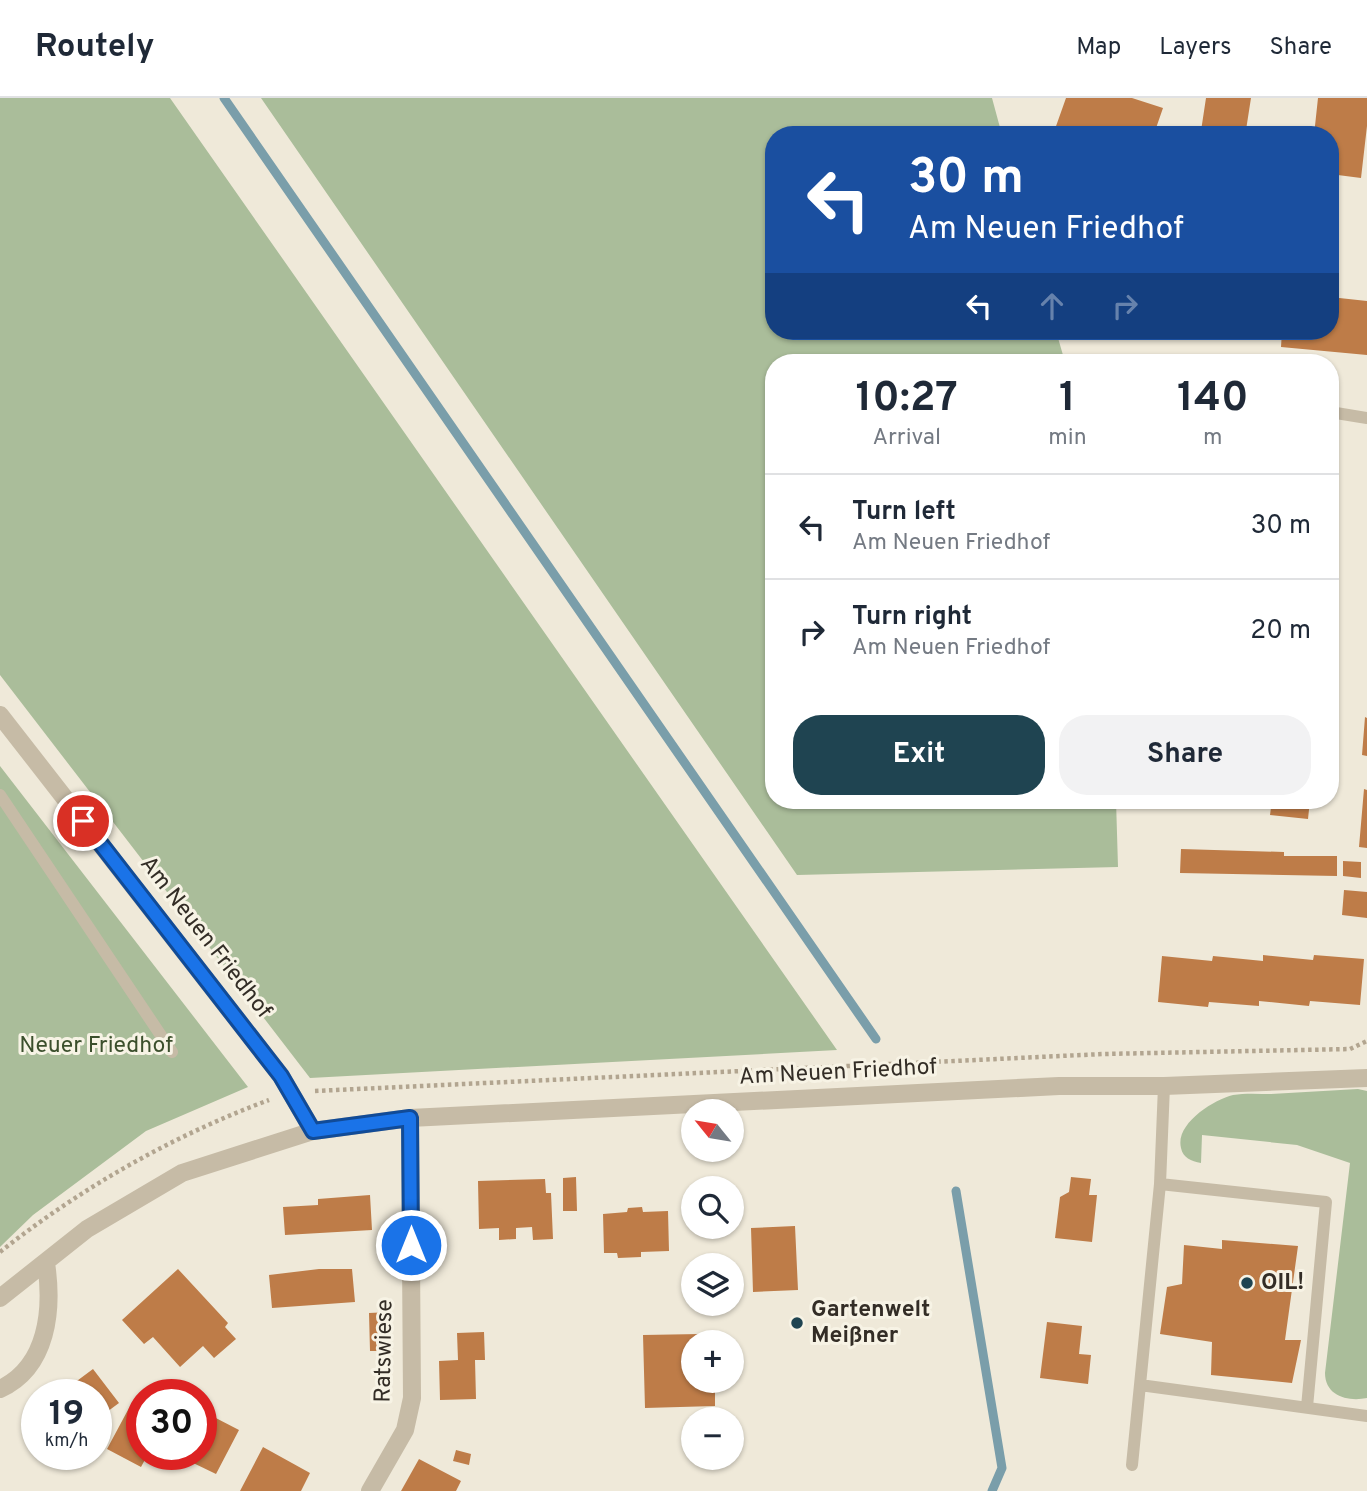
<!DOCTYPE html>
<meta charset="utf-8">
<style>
:root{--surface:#fff;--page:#f2f2f3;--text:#1f2937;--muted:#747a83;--line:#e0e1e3;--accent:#1f4451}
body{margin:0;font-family:Overpass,sans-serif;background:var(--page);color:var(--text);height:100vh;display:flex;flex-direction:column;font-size:26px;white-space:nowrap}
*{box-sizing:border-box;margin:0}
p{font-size:23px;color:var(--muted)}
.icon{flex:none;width:38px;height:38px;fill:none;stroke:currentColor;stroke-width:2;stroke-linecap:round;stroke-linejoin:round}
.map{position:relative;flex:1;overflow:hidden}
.drawer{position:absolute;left:765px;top:256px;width:574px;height:455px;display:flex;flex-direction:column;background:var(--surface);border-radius:28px;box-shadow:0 2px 5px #0004}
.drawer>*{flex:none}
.hud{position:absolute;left:765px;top:28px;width:574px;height:214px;border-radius:28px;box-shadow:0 2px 5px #0004;background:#1a4fa0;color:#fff;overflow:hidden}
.needle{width:46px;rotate:300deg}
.tools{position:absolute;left:681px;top:1001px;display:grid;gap:14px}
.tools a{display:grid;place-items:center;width:63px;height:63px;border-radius:50%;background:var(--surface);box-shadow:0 2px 5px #0004;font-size:35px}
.speed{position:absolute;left:21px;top:1281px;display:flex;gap:14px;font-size:35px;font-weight:700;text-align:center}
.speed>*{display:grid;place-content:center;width:91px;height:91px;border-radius:50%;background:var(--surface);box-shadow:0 2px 5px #0004;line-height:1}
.speed small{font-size:18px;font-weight:400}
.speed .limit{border:10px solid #d22;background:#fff;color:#111}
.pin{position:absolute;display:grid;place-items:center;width:60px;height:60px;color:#fff;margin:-30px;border:4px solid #fff;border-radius:50%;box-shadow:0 2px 7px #0007}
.me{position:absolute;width:77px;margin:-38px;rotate:0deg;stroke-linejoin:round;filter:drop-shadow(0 0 5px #0008)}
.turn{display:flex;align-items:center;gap:24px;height:147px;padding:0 28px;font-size:32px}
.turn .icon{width:91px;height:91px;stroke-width:2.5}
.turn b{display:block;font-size:49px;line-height:60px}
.lanes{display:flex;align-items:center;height:66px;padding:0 28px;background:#0003;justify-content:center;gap:35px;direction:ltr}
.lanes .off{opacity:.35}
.eta{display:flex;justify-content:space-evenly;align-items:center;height:119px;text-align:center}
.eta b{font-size:42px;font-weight:700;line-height:49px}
.button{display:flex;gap:14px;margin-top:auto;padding:14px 28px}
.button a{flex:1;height:80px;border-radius:28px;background:var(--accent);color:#fff;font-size:28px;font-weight:700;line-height:80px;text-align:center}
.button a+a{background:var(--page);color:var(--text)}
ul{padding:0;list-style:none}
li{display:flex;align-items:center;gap:21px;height:105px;padding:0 28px;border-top:2px solid var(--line)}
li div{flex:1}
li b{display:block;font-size:26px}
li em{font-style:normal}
header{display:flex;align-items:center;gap:42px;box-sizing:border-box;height:98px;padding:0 35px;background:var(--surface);border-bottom:2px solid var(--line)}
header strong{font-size:33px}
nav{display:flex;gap:38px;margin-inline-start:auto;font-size:24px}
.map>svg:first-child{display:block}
</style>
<header>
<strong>Routely</strong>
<nav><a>Map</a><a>Layers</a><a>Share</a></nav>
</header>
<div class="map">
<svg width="1367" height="1393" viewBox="0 0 1367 1393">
<rect width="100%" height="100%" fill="#efe9d9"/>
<!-- green -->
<path fill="#aabd9a" d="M0 0H170L837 952 310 980 0 577Z
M261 0H992L1002 37H774V233H1056L1065 264H774V702H1116L1118 769 797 777Z
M0 668 248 989 146 1033 33 1117 0 1149Z
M1358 991 1367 993V1300C1348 1304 1325 1298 1325 1275L1350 1065 1297 1047 1202 1037 1201 1065C1191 1063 1183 1060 1181 1050 1175 1026 1213 1002 1233 997 1245 995 1259 996 1271 996 1300 994 1329 993 1358 991Z"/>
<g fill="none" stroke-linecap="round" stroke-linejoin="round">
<!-- stream -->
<path stroke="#7a9eaa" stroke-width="9" d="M224 0 876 941
M956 1093 1002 1370 992 1393"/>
</g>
<!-- building -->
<path fill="#be7c48" d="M1066 0H1132L1163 10 1155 33 1166 37H1072L1055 31Z
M1206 0H1251L1246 32 1241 31 1240 37 1201 33Z
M1318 0H1367V28L1361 80 1330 76V37H1314Z
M1330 199 1367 203V257L1281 249 1282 233H1330Z
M1365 619 1367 620V658L1362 657Z
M1364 691 1367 692V750L1359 749Z
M1272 702H1310L1308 721 1270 717Z
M1181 751 1284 754V758H1337V778L1180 775Z
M1343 763 1361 764V780L1343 778Z
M1344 792 1367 794V820L1342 817Z
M1263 857 1313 862 1314 857 1364 861 1360 907 1310 903 1309 908 1259 903V908L1209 904 1208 909 1158 904 1162 858 1212 863 1213 858 1263 863Z
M576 1079 577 1113H563V1080Z
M1071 1079 1091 1081 1089 1097H1097L1092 1144 1055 1140 1060 1099 1069 1094Z
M545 1081 546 1095H551L553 1141 533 1142 532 1129 516 1130V1141L499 1142V1130L479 1131 478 1083Z
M370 1097 372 1132 285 1137 283 1109 318 1107V1101Z
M642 1109 643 1114 668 1113 669 1153 641 1154V1159L618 1160 617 1155H604L603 1116 627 1114 628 1110Z
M795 1128 798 1192 753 1194 751 1130Z
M1222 1142 1298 1148 1285 1242H1301L1292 1285 1211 1277 1212 1244 1160 1236 1167 1189 1182 1186 1184 1147 1222 1151Z
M178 1171 228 1225 225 1229 236 1241 214 1260 203 1248 180 1269 153 1239 144 1246 122 1222Z
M319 1171H352L355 1204 272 1210 269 1177Z
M390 1214 391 1253H370L369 1215Z
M1047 1224 1082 1228 1079 1256 1091 1257 1088 1286 1040 1280Z
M484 1234 485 1262H475L476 1301 440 1302 439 1263 458 1262 457 1235Z
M700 1236 701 1244H693V1283H715V1308L645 1310 643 1237Z
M93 1271 119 1305 96 1322V1297H58Z
M129 1310 139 1315 142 1311V1356H148L141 1369 107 1351Z
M210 1317 239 1332 216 1376 187 1362 190 1356H201V1335Z
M263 1349 310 1375 301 1393H240Z
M456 1352 471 1356 469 1367 453 1363Z
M419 1361 461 1383 456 1393H401Z"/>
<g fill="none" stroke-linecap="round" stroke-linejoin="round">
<!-- path -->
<path stroke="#b2a590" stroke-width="4.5" stroke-dasharray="3.5 3.5" stroke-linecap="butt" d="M315 993 1103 956 1350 951 1367 943
M0 1154C81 1090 172 1038 269 1002"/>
<!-- lane -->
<path stroke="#c6bba6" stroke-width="12" d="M1330 314 1367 320
M0 697 172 954
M1160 1086 1326 1104 1307 1309
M1140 1287 1367 1318
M1132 1367 1160 1086 1164 988"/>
<!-- street -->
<path stroke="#c6bba6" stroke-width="18" d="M0 617 281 978 313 1033
M0 1200 87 1131 182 1075 313 1033 410 1020 1059 988H1164L1367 980
M0 1291C48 1269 53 1211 46 1165
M370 1393 405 1332 412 1300 410 1020"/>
</g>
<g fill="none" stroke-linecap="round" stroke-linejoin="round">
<!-- route casing -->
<g stroke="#114b97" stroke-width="18">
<path id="route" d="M83 723 281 978 313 1033 410 1020 411 1147"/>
</g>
<!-- route -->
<use href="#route" stroke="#1a73e8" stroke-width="12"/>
</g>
<!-- markers -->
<g fill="#1f4451" stroke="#f7f3e5" stroke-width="2.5">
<circle cx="1247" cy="1185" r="7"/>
<circle cx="797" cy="1225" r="7"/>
</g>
<g text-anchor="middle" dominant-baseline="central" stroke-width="6" stroke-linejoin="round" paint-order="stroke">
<!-- street labels -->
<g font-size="23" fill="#332d26" stroke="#f7f3e5">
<text transform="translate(205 840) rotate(52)">Am Neuen Friedhof</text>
<text transform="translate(838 975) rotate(-3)">Am Neuen Friedhof</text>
<text transform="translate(385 1253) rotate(-89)">Ratswiese</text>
</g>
<!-- park labels -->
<g font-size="23" fill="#3b4f2c" stroke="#f7f3e5">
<text x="96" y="948">Neuer Friedhof</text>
</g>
<!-- poi labels -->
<g font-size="23" font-weight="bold" fill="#332d26" stroke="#f7f3e5" text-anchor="start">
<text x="1261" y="1185">OIL!</text>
<text x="811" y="1212">Gartenwelt<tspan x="811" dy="26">Meißner</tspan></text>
</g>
</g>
</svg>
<div class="tools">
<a><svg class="needle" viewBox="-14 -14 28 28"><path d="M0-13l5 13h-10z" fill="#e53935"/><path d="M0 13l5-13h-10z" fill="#747a83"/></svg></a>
<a><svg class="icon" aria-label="search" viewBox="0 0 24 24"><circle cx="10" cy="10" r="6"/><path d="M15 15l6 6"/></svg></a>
<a><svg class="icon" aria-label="layers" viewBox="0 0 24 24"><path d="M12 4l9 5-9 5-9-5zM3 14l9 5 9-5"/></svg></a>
<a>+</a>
<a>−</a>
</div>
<div class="speed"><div>19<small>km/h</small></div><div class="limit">30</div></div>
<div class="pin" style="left:83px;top:723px;background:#d93025"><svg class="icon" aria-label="arrive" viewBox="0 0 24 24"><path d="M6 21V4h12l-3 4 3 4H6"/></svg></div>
<svg class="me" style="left:411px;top:1147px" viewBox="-20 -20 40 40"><circle r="17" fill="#1a73e8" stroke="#fff" stroke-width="3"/><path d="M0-11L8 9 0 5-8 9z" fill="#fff"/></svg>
<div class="hud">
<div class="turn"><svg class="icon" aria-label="left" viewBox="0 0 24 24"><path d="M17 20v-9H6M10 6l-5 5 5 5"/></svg><div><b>30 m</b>Am Neuen Friedhof</div></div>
<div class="lanes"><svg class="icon" aria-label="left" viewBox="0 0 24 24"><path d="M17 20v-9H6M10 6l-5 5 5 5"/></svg><svg class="icon off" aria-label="ahead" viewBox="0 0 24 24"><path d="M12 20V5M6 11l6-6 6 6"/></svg><svg class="icon off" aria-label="right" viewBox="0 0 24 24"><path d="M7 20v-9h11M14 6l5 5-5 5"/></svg></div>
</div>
<section class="drawer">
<div class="eta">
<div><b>10:27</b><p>Arrival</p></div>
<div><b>1</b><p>min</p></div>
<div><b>140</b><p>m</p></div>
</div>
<ul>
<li><svg class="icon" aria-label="left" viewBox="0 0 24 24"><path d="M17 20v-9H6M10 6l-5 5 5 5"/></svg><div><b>Turn left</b><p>Am Neuen Friedhof</p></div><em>30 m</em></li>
<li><svg class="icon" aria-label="right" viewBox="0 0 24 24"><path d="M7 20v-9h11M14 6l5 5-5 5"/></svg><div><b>Turn right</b><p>Am Neuen Friedhof</p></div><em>20 m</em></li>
</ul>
<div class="button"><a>Exit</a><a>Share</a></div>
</section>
</div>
